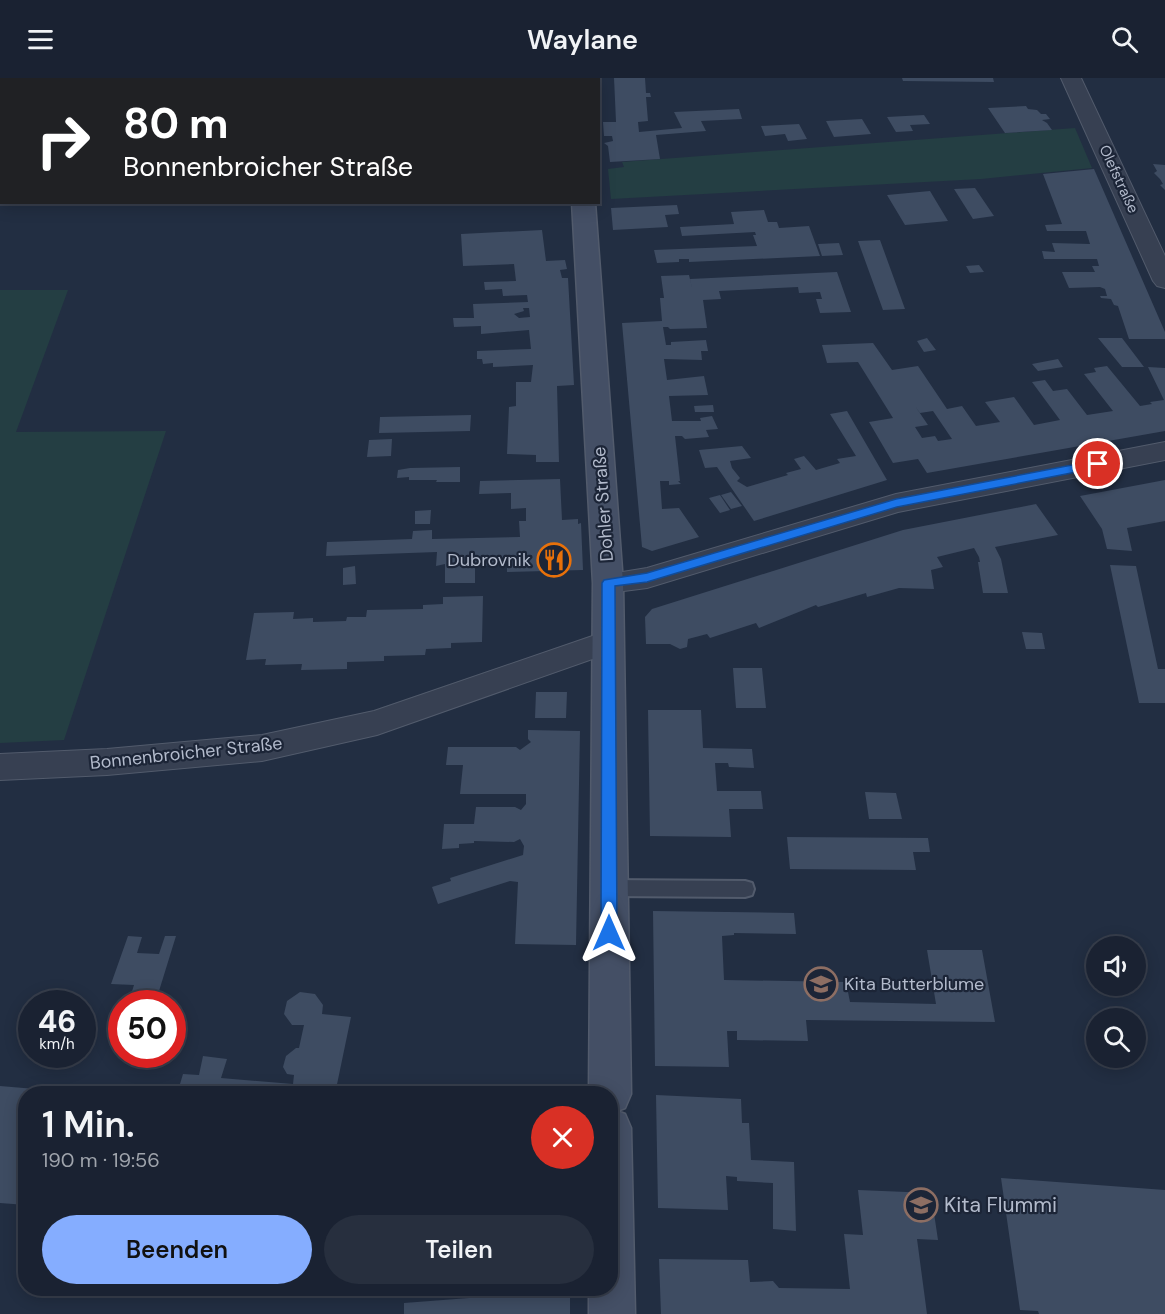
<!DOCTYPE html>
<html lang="de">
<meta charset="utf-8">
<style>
:root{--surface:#1a2232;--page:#272f3e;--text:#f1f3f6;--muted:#9fa4ac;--line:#383f4d;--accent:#85adff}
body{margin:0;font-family:"DM Sans",sans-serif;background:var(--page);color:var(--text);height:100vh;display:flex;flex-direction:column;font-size:22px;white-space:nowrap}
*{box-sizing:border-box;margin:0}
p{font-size:20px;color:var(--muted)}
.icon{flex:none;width:33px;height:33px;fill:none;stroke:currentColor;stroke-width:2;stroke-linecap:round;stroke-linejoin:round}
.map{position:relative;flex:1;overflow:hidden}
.drawer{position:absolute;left:18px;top:1008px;width:600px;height:210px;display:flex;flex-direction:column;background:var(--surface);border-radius:24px;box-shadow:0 3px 15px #0003,0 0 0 2px var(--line)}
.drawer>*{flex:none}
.banner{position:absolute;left:0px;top:0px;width:600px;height:126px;box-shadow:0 3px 15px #0003,0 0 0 2px var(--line);background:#202124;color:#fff;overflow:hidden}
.buttons{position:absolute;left:1086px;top:858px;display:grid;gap:12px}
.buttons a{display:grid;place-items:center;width:60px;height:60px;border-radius:50%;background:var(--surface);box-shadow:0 3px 15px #0003,0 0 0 2px var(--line);font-size:30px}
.speed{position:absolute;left:18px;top:912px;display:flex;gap:12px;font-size:30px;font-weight:700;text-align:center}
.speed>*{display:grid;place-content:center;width:78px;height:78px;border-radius:50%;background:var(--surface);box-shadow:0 3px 15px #0003,0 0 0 2px var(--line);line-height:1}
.speed small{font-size:15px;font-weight:400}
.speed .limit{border:9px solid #d22;background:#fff;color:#111}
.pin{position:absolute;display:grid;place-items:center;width:51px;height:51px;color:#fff;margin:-26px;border:3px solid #fff;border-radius:50%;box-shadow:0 2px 6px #0007}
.me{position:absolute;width:66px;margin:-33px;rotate:0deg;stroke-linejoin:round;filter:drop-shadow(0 0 4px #0008)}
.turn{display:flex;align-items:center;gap:21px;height:126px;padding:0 24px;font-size:27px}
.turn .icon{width:78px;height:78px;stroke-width:2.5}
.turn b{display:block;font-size:42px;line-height:51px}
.round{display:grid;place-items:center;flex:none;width:63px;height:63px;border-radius:32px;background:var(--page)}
.overview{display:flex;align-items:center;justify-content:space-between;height:102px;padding:0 24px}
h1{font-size:36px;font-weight:600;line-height:45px}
.button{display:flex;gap:12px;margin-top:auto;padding:12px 24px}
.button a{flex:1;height:69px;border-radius:36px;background:var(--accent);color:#111;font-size:24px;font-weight:600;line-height:69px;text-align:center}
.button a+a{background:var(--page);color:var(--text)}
header{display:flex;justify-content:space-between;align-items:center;height:78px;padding:0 24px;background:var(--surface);font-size:27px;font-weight:600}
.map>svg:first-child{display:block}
</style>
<header><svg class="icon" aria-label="menu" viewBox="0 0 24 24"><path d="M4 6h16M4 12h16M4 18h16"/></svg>Waylane<svg class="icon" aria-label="search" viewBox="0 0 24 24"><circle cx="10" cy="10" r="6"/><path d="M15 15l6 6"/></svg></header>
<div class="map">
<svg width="1165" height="1236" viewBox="0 0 1165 1236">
<rect width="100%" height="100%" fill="#222e42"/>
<!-- green -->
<path fill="#243e43" d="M1075 50 1092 90 981 101 611 121 608 91 624 89 622 84Z
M0 212H68L16 354 166 353 64 662 0 665Z"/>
<!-- building -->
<path fill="#3e4c62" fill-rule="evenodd" d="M614 0H645L646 15H650L651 19H646L648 43 638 44 639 54 682 50 674 34 739 31 742 41 701 43 706 53 656 57 660 81 610 84 608 68 604 65 613 63 612 58H604L603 44H616Z
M902 0H993L994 4 903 3Z
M1026 28 1028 31 1037 32 1041 36H1046L1050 41 1042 42 1047 45 1052 52 1005 55 988 30Z
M924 37 930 46 910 47 913 53 896 54 887 39Z
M862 41 871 56 834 59 826 43Z
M799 46 807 61 788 63 785 56 765 58 761 48Z
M1153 86 1165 87V112L1160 107 1163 106 1160 101 1154 95 1157 93Z
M1094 91 1165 254V261H1129L1118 228 1114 227 1111 221 1101 220 1100 218H1107L1105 211 1100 209 1069 210 1062 194H1095L1092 188H1099L1097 181H1044L1042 173 1055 174 1052 165 1090 166 1086 153H1047L1045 147 1062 146 1043 96Z
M975 110 994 138 973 141 954 111Z
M930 113 948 143 905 147 887 117Z
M677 127 679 136 665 137 668 149 613 152 611 130Z
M764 132 768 144H777L779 150 809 148 820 178 689 184V181H679V184L657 185 654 172 757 168 753 157H756L755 154 682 158 680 149 734 146 731 134Z
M542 152 546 183 565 182 567 191 560 192 562 200H568L574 307 557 308 559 384H536V377L507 376 509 329 516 328V304H531L533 287 493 289V285L483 286 482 281H477V273L531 271 529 252 481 256V248L454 249 453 240H474L473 226 528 224 527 217 503 218 502 211 485 212 484 204 516 203 514 186 463 188 461 156ZM523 230H529L530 239 519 240 514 236 524 233Z
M880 162 905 231 883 232 858 163Z
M839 165 843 177 822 178 818 166Z
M979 187 984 194 970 195 966 188Z
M837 194 851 234 820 235 816 221H822L820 214 799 215 798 209 719 213 721 221 703 222 707 250 670 251 668 249H663L666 267H671V264L706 262 708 273H701L702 282 664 281 667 302 704 298 708 317 669 318 672 343H701L700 340 712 338 718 351 706 352 709 359 685 361 682 358H675L680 403H678L681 406 669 407V403H660L662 431 679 430 699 459 652 473 642 469 622 245 662 243 660 220H664L661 198 689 197 693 214 690 201Z
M927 260 936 272 924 274 917 263Z
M1098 260H1122L1144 289H1122Z
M873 265 892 292 918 288 947 331 962 328 976 348 1000 344 985 324 1014 319 1034 347 1060 342 1032 304 1045 302 1053 313 1067 311 1087 337 1113 333 1084 296 1096 294 1094 290 1107 288 1140 328 1152 326 1150 324 1164 322 1148 289 1165 290V353L927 395 918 381 893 385 869 344 893 340 858 284 827 285 822 267ZM915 328 920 335 933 333 952 361 938 363 935 358 922 360 915 349 928 347Z
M1058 281 1063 289 1038 293 1032 286Z
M713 327 714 334H695L694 328Z
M847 333 887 402 754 443 717 389 705 390 699 372 742 368 751 380 730 383 732 390 740 400 737 403 747 409 788 397 786 395 801 391 794 381 804 378 816 392 840 385 837 381 856 378 830 336Z
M471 337 470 353 379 355 380 339Z
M392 361 391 378 367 379 369 362Z
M460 389V404H436L437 402H409V399L397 400 398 392 410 390Z
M560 401 562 442 578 441V446L581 445 583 492 507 494V485L475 489V505H445V486L436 488 437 474 326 478 327 464 412 461 413 453 432 452V461L520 459 519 443H526V430L511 431V415L479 416 480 403Z
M1165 402V443L1127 450 1132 473 1107 471 1102 451 1080 418Z
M731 414 742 428 731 431 721 417Z
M720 417 730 432 720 435 709 420Z
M1036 426 1058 457 995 469 1001 481 1008 515H983L978 484H980L979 479 974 470 937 479 943 489 931 492 934 511 899 510 867 519 866 515 818 529 816 527 759 550 756 545 710 560 707 556 688 561 687 569 680 571 670 566H646L645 539 652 531 903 452Z
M431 432 430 446H415V433Z
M1110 487 1136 488 1158 591H1165V625H1139Z
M355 488 356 506 343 507V490Z
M483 518 482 564 451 565V570L426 571 425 577 384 578V583L347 584V591L301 592 302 586 265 587 266 581 246 582 254 535 294 534 293 541 313 540V544L346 543 347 539H366L367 532 423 531V527L443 526V519Z
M1022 554 1042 555 1045 571H1026Z
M733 590H762L766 630H736Z
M536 614H567L566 640H535Z
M648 632H701L703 670 752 671 754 690 729 689 728 685H715L717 713H761L763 731H729L731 759 650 758Z
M528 652 580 653 576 867 515 866 518 804 510 803 438 826 432 809 451 803 450 800 523 777 524 768 520 761 514 764 474 763V765L459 766V770L442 771 444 746H474L476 729H515L521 732 526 726V716H460L463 687H446L448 669H516L520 672 531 664 528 661Z
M865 714 896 715 902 741H869Z
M787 759 928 760 930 774H913L916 792 790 791Z
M653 833 794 835 796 856 734 855V857L722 858 724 902 846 904 850 924 936 926 927 872H982L995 944 806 942 808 963 737 962V953H727L729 989 655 988Z
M128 858 142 859 137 875 159 876 165 858H176L155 926H128L134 907 111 906Z
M300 914 315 916 323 927 322 936 351 939 335 1016H177L183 996 199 997 203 978 227 981 221 1000 293 1006 294 997 287 996 283 989 286 978 296 970H299L304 947H292L284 936 287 923Z
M113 1006 141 1008 139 1016H110Z
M0 1008 71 1014 26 1016V1127L0 1125Z
M656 1017 741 1021 742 1045H749L751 1082 794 1084 796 1153 773 1151V1105L737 1103V1099L726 1098 728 1132 658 1130Z
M1001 1100 1165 1112V1236H1039L1038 1233 1020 1232Z
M858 1112 931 1115 938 1162 917 1161 927 1236H661L659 1181 748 1182 750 1204 773 1203 779 1210 850 1211 844 1156 863 1157Z
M508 1210H570V1236H404V1225L508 1217Z"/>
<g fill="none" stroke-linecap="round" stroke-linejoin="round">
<!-- lane casing -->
<g stroke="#525b6c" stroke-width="4">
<path id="lane" d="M608 802 745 803 752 805 754 811 752 817 745 819 608 818 601 816 599 810 601 804Z"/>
</g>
<!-- street casing -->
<g stroke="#525b6c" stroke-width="2">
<path id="street" d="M1061 0H1081L1165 178V210L1157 208 1153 203Z
M1165 364V382L898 434 647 510 608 515 598 512 593 505 598 498 647 490 896 416Z
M607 553 618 556 622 564 618 572 377 657 262 683 107 697 0 702V676L107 671 262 657 374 633Z"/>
</g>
<!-- secondary casing -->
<g stroke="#525b6c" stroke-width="3">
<path id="secondary" d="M567 0H587V2H567Z
M572 124H595L623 505 631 1016 625 1030 617 1033 625 1036 631 1050 635 1236H589V1210H610V1016H589L593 505Z"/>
</g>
<!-- lane -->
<use href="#lane" fill="#374052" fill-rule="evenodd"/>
<!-- street -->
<use href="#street" fill="#374052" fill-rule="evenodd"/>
<!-- secondary -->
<use href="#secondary" fill="#444f65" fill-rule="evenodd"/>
</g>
<!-- route -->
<path fill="#1a73e8" stroke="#114b97" stroke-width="1.5" d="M1098 382 1104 386 1102 389 897 429 647 504 615 508 617 855 614 860 609 862 603 860 601 855 602 505 604 502 647 495 896 421Z"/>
<!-- icons -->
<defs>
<g id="restaurant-ring" transform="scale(1.725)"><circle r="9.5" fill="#1c2537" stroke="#e8710a" stroke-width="1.5"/><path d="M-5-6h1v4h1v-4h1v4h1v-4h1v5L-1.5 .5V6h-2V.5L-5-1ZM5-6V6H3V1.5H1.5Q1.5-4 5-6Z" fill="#e8710a"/></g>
<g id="school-ring" transform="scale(1.725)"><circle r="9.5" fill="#1c2537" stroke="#8d6e63" stroke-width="1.5"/><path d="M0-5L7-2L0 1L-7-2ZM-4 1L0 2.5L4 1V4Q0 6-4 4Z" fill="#8d6e63"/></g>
</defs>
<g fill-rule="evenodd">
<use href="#restaurant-ring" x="554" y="482"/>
<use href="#school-ring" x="821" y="906"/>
<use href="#school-ring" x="921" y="1127"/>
</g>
<g text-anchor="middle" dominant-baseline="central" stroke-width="4.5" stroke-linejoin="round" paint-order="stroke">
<!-- far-street labels -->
<g font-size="15" fill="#b3bbcc" stroke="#1c2537">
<text transform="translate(1119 101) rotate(65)">Olefstraße</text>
</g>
<!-- street labels -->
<g font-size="18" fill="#b3bbcc" stroke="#1c2537">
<text transform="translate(603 426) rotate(-94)">Dohler Straße</text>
<text transform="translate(186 675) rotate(-6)">Bonnenbroicher Straße</text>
</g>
<!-- poi labels -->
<g font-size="18" fill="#b3bbcc" stroke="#1c2537" text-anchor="end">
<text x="531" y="482">Dubrovnik</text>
<text x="844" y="906" text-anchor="start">Kita Butterblume</text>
</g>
<!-- near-poi labels -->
<g font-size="21" fill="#b3bbcc" stroke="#1c2537" text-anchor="start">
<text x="944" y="1127">Kita Flummi</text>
</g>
</g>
</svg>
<div class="buttons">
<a><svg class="icon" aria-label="sound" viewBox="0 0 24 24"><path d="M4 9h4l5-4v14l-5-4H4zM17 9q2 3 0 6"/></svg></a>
<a><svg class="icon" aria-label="search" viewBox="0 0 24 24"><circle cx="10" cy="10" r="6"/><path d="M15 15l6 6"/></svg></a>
</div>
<div class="speed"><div>46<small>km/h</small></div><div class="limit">50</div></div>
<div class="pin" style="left:1098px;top:386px;background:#d93025"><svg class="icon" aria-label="arrive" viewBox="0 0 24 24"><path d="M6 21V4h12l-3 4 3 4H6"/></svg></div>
<svg class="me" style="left:609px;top:855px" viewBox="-20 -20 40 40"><path d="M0-17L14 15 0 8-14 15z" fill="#1a73e8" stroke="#fff" stroke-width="4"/></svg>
<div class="banner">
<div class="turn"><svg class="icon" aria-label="right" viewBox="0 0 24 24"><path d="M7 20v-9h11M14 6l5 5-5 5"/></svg><div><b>80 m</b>Bonnenbroicher Straße</div></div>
</div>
<section class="drawer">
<div class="overview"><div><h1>1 Min.</h1><p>190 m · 19:56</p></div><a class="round" style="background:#d93025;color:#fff"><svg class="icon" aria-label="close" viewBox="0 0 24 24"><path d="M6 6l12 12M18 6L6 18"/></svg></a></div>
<div class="button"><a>Beenden</a><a>Teilen</a></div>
</section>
</div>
